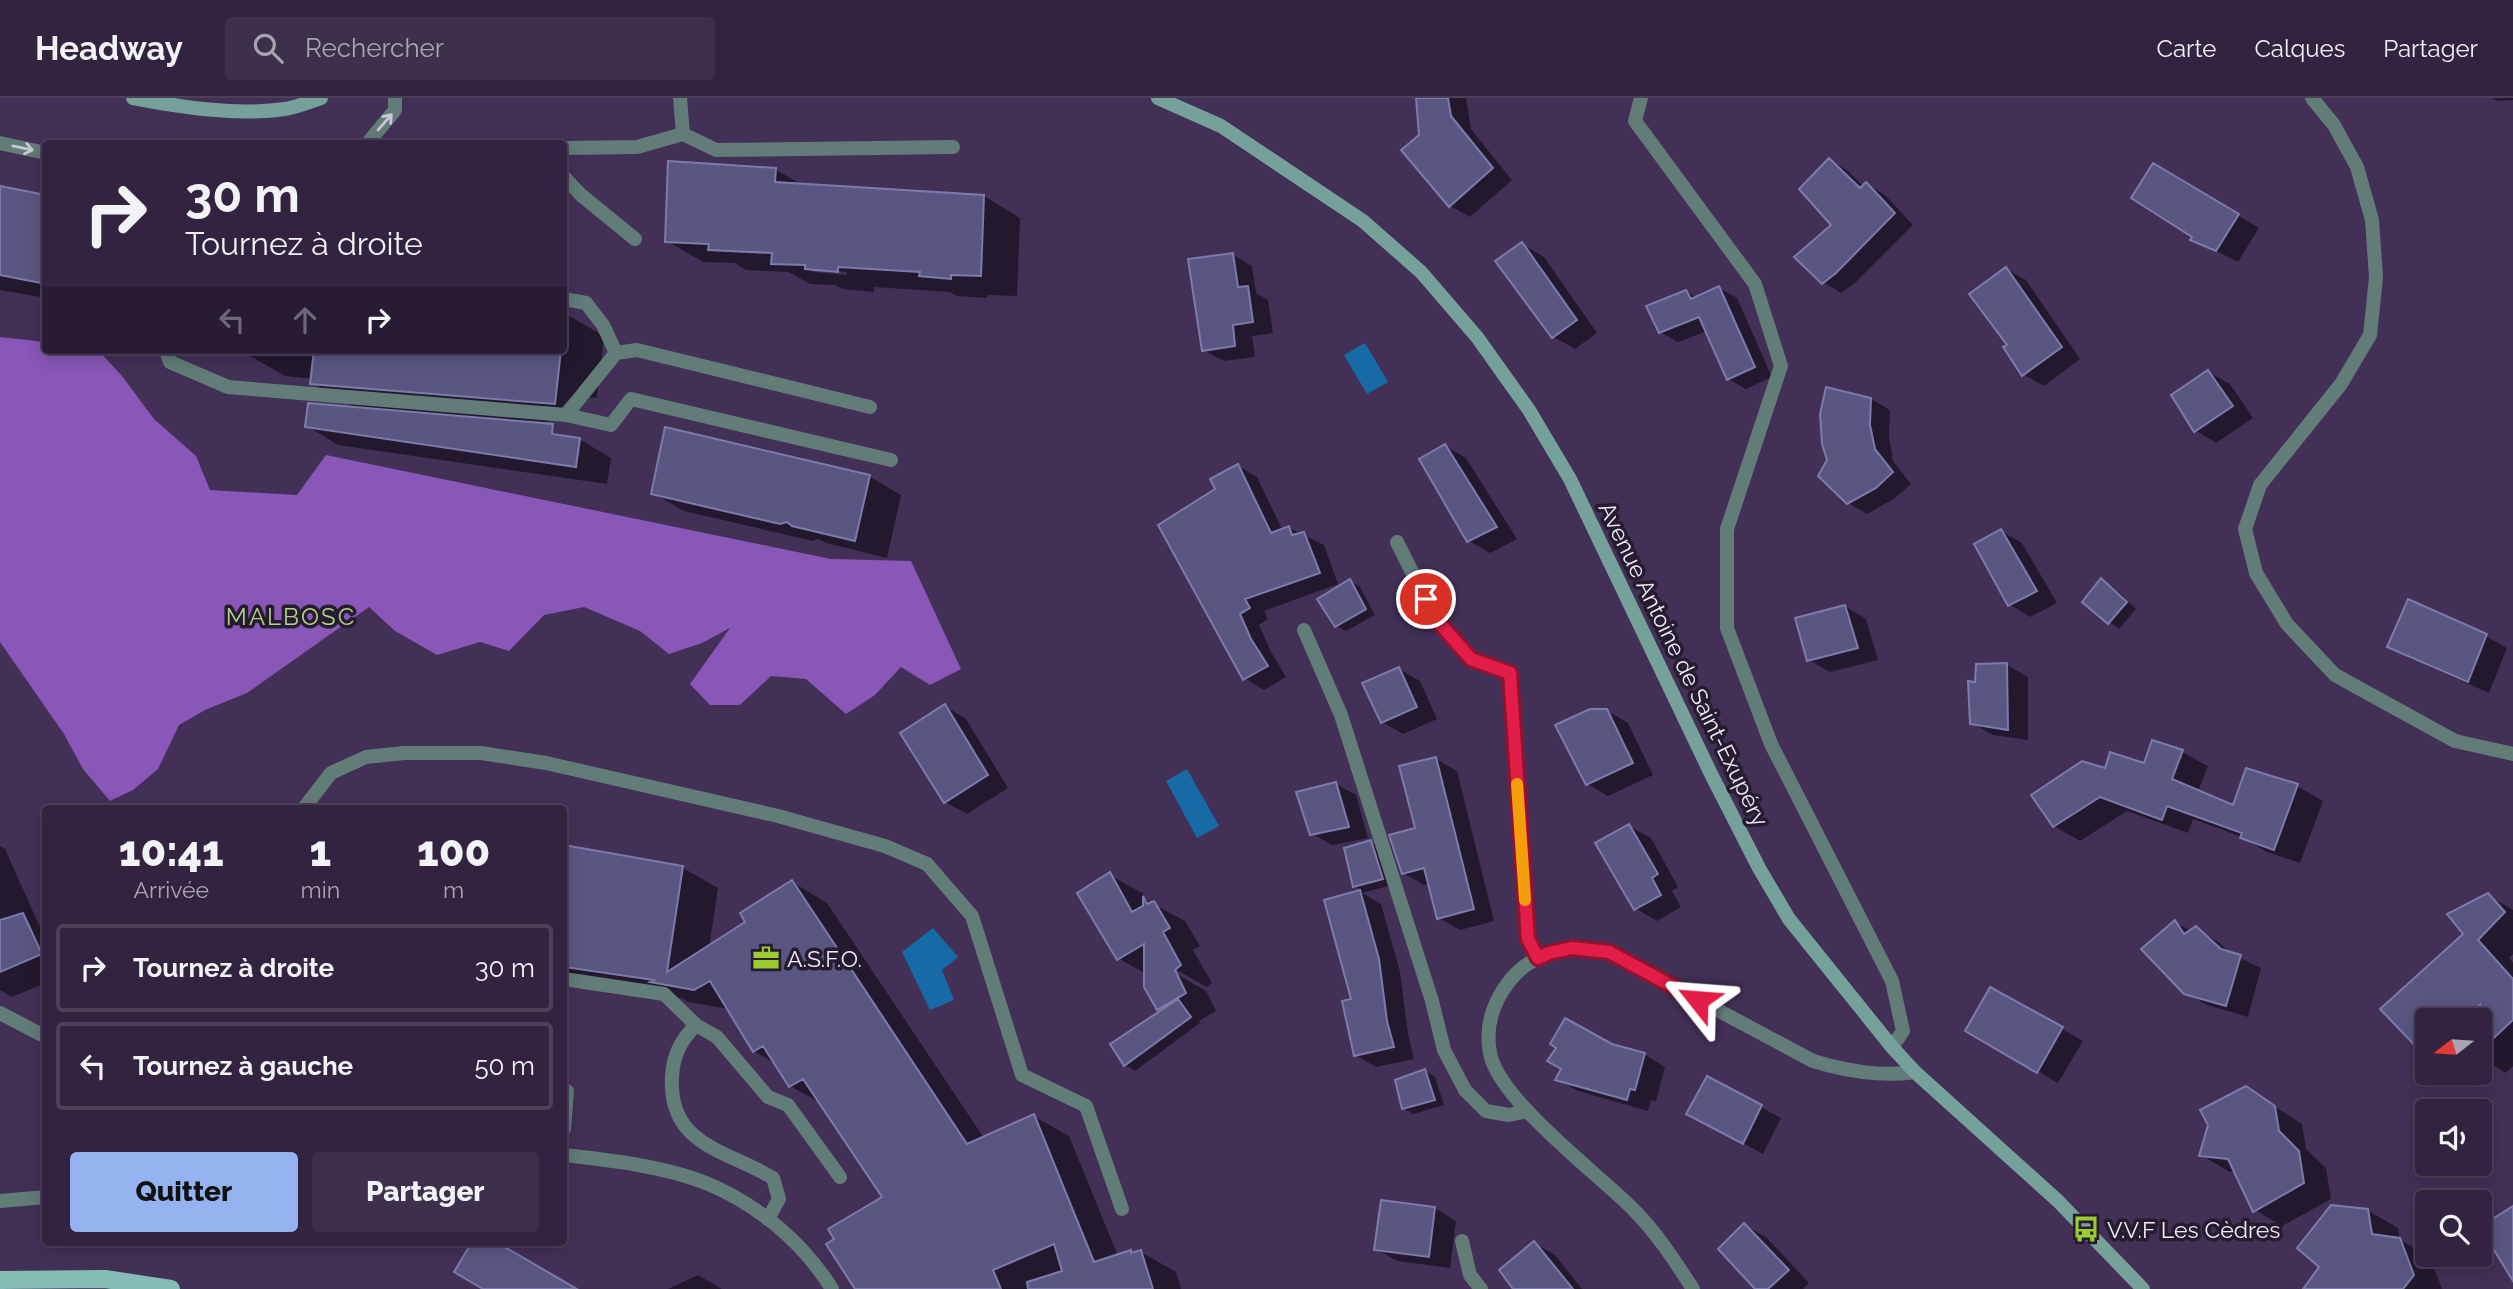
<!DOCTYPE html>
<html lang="fr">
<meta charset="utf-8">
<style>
:root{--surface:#322441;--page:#3d304c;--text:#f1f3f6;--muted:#a8a4b1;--line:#4d415a;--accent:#95b2f1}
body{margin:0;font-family:Raleway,sans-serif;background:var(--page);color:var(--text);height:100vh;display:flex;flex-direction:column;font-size:26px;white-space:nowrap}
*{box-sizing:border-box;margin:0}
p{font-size:23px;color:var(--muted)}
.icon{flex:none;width:38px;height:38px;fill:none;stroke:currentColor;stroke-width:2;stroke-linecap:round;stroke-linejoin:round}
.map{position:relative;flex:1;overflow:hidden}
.panel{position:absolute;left:42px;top:707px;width:525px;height:441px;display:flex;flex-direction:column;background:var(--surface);border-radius:7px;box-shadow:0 4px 18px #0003,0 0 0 2px var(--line)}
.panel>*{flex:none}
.banner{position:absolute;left:42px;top:42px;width:525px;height:214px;border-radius:7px;box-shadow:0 4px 18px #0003,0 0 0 2px var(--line);background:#322441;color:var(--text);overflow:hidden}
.needle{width:46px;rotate:253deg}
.tools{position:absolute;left:2415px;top:910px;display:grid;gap:14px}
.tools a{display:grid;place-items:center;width:77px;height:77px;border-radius:7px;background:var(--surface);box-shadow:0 4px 18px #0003,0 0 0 2px var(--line);font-size:35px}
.pin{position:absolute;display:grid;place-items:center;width:60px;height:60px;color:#fff;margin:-30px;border:4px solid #fff;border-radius:50%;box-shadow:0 2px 7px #0007}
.me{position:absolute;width:77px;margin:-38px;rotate:298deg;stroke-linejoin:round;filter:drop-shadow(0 0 5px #0008)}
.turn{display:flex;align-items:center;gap:24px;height:147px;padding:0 28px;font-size:32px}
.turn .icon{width:91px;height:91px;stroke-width:2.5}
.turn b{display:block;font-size:49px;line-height:60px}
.lanes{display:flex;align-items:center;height:66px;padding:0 28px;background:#0003;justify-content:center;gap:35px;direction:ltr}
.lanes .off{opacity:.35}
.eta{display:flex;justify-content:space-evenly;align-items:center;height:119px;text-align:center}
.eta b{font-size:42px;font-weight:800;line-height:49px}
.button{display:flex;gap:14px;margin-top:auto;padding:14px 28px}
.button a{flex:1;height:80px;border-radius:7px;background:var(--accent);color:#111;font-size:28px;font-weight:800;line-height:80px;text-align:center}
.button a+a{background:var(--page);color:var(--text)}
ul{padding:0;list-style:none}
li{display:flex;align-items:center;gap:21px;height:88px;margin:0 14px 10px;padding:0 14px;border:4px solid var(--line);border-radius:7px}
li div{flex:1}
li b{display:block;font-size:26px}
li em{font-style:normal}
header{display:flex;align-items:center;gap:42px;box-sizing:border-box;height:98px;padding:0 35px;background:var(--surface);border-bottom:2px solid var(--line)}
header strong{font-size:33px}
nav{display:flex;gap:38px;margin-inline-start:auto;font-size:24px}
.search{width:490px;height:63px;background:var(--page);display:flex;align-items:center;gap:18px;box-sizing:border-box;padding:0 24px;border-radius:7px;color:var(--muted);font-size:26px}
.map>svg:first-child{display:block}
</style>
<header>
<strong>Headway</strong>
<div class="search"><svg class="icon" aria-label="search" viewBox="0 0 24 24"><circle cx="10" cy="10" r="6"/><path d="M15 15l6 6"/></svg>Rechercher</div>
<nav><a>Carte</a><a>Calques</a><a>Partager</a></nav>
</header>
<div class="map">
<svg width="2513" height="1191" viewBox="0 0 2513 1191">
<rect width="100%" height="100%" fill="#433057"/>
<!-- forest -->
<path fill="#8857b7" d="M0 239 45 244 46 252H98L122 278 154 321 196 358 210 392 297 397 326 357 831 461 911 463 961 571 930 587 901 569 875 597 846 616 806 581 771 578 740 607H710L690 586 730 530 702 545 669 556 640 533 584 509 544 517 509 553 480 544 437 557 395 533 369 509 247 595 205 612 179 627 158 671 133 692 110 703 83 671 64 636 0 544Z"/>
<!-- water -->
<path fill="#166ba6" d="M1365 245 1388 284 1367 296 1344 257Z
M1187 671 1219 728 1197 740 1166 683Z
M933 830 958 859 942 872 954 902 930 912 902 854Z"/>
<!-- shadow -->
<path fill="#0007" fill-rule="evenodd" d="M1417 0H1466L1471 31 1512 82 1470 119 1450 108 1421 37Z
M2492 0H2513V2L2498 3Z
M1830 62 1848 73 1864 89 1867 86 1885 97 1913 127 1855 185 1841 195 1823 184 1834 127Z
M670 65 776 72 803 87 984 98 1020 120 1017 198 987 197V200L957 198 949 194 874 189V194L843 191 835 187 810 186 788 174 746 172 735 165 703 164 667 143ZM810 170 847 174 846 177 814 174Z
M2175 79 2259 130 2238 164 2193 141 2194 139Z
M0 90 46 99V200L0 192Z
M1522 146 1544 159 1597 235 1575 251 1554 239 1497 164Z
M1232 156 1252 168 1256 195 1268 202 1273 235 1252 238 1255 259 1224 263 1203 252Z
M2006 171 2026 182 2080 261 2044 288 2024 277 2010 248Z
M1719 190 1737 200 1772 279 1746 291 1728 281 1707 233 1678 244 1660 234 1686 193 1697 200Z
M564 215 604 238 597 300 572 298 548 324 485 319 505 331 579 341 611 360 607 386 338 347 307 328 357 311 312 285 313 281 285 278 245 255V252H564Z
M2208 274 2230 286 2253 320 2216 345 2195 332Z
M1871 301 1890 312 1889 338 1893 363 1911 386 1895 400 1867 416 1848 405Z
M666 331 870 379 901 397 887 460 826 445 818 441 813 443 684 413 653 395Z
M1445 348 1466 360 1517 441 1490 455 1469 443Z
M1238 368 1257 379 1283 433 1289 430 1324 447 1338 486 1264 513 1268 521 1259 527 1271 554 1286 579 1264 592 1244 580 1217 392Z
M2001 433 2022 445 2057 505 2030 519 2009 506Z
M2102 482 2112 488 2136 511 2119 531 2084 504Z
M1350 483 1360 489 1375 517 1346 533 1336 528Z
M1845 508 1866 521 1878 562 1830 574 1809 562Z
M2486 538 2507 550 2489 595 2410 560 2389 548Z
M2007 567 2028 579V642L1993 637 1972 625Z
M1399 571 1420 583 1437 621 1403 636 1382 624Z
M945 608 966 621 1008 690 967 716 945 704Z
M1606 612 1628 625 1653 677 1608 698 1587 686Z
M2182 654 2208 668 2198 694 2235 709 2297 688 2323 703 2300 765 2267 754 2242 739 2193 721 2188 735 2127 713 2080 743 2054 728 2106 672 2145 667Z
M1436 661 1457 673 1494 823 1460 832 1439 820 1430 786 1424 787 1403 775Z
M1336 686 1356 697 1368 740 1332 747 1311 735Z
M1629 728 1651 740 1678 789 1672 793 1681 809 1657 823 1635 810Z
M564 740 568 743 567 750 683 770 718 790 709 850 748 825 792 784 827 805 984 1040 1033 1018 1069 1038 1118 1158 1141 1154 1176 1174 1181 1191H857L885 1099 822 1006 790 988 776 966 754 953 729 911 688 904 682 900 584 886 564 875Z
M1371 744 1381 750 1392 787 1362 795 1381 806 1400 874 1408 936 1414 961 1376 969 1355 957 1353 902 1326 803 1363 793 1355 788Z
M0 748 5 751 39 827 46 830V885L12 899 0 892Z
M1110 777 1142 795 1146 802 1185 823 1200 848 1193 852 1212 885 1207 889 1175 871V875L1206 893 1216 913 1199 923 1200 925 1135 973 1125 967 1163 913 1158 910 1146 876 1118 860Z
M2487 797 2513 812V856L2509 860 2513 865V968L2506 975 2480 959V922H2427V957L2383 911 2466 837Z
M2175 824 2191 833 2196 830 2217 843 2232 856 2261 870 2248 919 2207 907 2185 894Z
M2062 931 2083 943 2058 985 1967 932Z
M1611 947 1644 956 1665 969 1656 1003 1651 1002 1648 1013 1578 993 1557 981Z
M1425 973 1435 979 1444 1007 1413 1016 1403 1010Z
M1708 980 1781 1020 1763 1056 1708 1026Z
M2246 990 2302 1026 2306 1051 2326 1070 2331 1101 2282 1128 2255 1112 2236 1074 2228 1073 2201 1057Z
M1435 1110 1456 1123 1450 1170 1397 1163 1376 1151Z
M2367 1112 2398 1130 2400 1142 2430 1159 2442 1191H2306Z
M1744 1127 1766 1139 1809 1185 1803 1191H1758Z
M1534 1145 1555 1157 1582 1191H1516Z
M698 1177 722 1191H668Z"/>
<!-- building -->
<path fill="#595782" stroke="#7d7baa" stroke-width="2" d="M1416 0H1448L1451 18 1493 70 1449 109 1401 52 1419 37Z
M1829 60 1860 90 1866 84 1895 115 1836 175 1822 186 1794 159 1831 127 1799 91Z
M668 63 776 70 775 84 984 97 981 178 951 177V181L919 178 920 174 838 169V174L805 171V167L771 166 772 155 708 152 709 146 665 144Z
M2153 65 2239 116 2216 153 2190 142 2192 139 2131 100Z
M0 88 46 97V186L0 177Z
M1522 144 1577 222 1552 240 1495 163Z
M1233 155 1238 189 1248 188 1253 224 1233 227 1235 248 1202 253 1188 161Z
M2006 169 2062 249 2022 278 2003 249 2007 247 1969 196Z
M1719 188 1755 269 1727 282 1699 219 1659 235 1646 208 1686 192 1691 201Z
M314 252H561L555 306 310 286Z
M2208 272 2233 308 2194 334 2171 297Z
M1826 289 1871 300 1870 327 1875 351 1893 374 1876 390 1847 406 1818 378 1827 362 1822 346 1820 316Z
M308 305 553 326 552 336 580 340 576 369 305 329Z
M665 329 870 377 855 443 792 428 787 424 780 426 651 396Z
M1445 346 1497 429 1467 444 1419 361Z
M1238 366 1271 435 1289 428 1292 437 1304 434 1320 475 1245 501 1250 510 1240 516 1251 541 1268 568 1243 582 1158 427 1215 391 1210 381Z
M2001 431 2037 493 2008 508 1974 446Z
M2101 480 2127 504 2108 526 2082 504Z
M1350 481 1366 511 1335 529 1317 501Z
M2408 501 2487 536 2468 584 2387 549Z
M1845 507 1858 550 1807 563 1795 520Z
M2007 565 2008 632 1970 626 1968 583 1975 584 1976 566Z
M1399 569 1417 609 1381 625 1362 585Z
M945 606 988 677 944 705 900 635Z
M1590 611H1607L1633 665 1586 687 1555 627Z
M2152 642 2183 652 2172 681 2233 707 2246 670 2298 686 2274 752 2240 740 2242 735 2167 708 2162 722 2100 699 2053 729 2031 697 2082 663 2105 670 2110 654 2144 665Z
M1436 659 1474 811 1437 821 1424 770 1402 776 1389 737 1415 730 1399 668Z
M1336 684 1349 729 1310 737 1296 694Z
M1629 726 1658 776 1652 780 1661 797 1634 812 1595 745Z
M1371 742 1383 781 1353 789 1344 750Z
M564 747 683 768 667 874 745 824 740 815 792 782 967 1046 1034 1016 1094 1164 1131 1152V1155L1141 1152 1153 1191H1028L1027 1184 1062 1173 1054 1146 993 1172 1001 1191H855L826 1146 834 1141 828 1131 882 1099 803 981 789 989 763 948 753 954 710 883 694 892 650 884 654 882 564 869Z
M1110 774 1132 814 1143 808V798L1147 806 1154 803 1170 830 1163 834 1181 867 1175 872 1186 895 1157 912 1144 889V846L1117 862 1077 795Z
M1360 792 1379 861 1387 923 1394 949 1354 958 1342 903 1351 901 1324 802Z
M2488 795 2505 814 2478 842 2513 881V922L2480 953V907L2463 922H2427V956L2425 958 2380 911 2463 836 2447 816Z
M23 815 42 856 0 874V822Z
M2175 822 2184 836 2196 828 2221 851 2241 857 2226 908 2184 896 2141 851Z
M1990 889 2063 929 2037 975 1965 933Z
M1178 901 1191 919 1124 968 1110 946Z
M1565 920 1612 946 1645 955 1635 992 1630 991 1627 1002 1555 982 1561 971 1547 963 1556 950 1550 946Z
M1425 971 1435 1002 1402 1011 1395 982Z
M1707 978 1762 1007 1743 1046 1686 1016Z
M2246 988 2275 1008 2279 1033 2299 1053 2304 1085 2253 1114 2228 1061 2199 1058 2208 1027 2200 1012Z
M1381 1102 1435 1109 1429 1159 1374 1152Z
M2331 1107 2368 1111 2372 1136 2400 1140 2414 1177 2403 1191H2303L2319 1169 2297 1150Z
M2513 1108V1183L2480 1129Z
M1744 1125 1789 1172 1768 1191H1755L1718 1151Z
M1534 1143 1573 1191H1513L1499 1172Z
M472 1144H496L577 1191H483L454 1174Z"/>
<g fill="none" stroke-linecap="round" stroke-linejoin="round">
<!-- service -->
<path stroke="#627c78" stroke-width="14" d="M680 0 683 36 716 52 953 49
M0 45 46 55
M367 46 395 12V0
M564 50 637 49 683 36
M564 79 581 97 635 141
M564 201 586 205 603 227 616 255
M166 252 170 264 228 289 566 317 616 255 637 252 870 309
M566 317 611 327 631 301 891 362
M304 710 331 675 366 659 404 655H481L546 665 778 718 885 748 927 766 972 818 1022 977 1086 1008 1122 1111
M564 881 664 896 696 927
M0 915 46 939
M564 993H567L564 1031
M768 1121 779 1101 773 1080C726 1052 668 1047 672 979 673 957 681 942 696 927L717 939 768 999 788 1007 840 1079"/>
<!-- minor -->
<path stroke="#627c78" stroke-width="14" d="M1641 0 1635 23 1755 186 1781 268 1727 431V530L1771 646 1892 883 1903 933 1892 949
M2312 0 2334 27 2357 69 2372 122 2376 179 2370 237 2341 286 2260 387 2245 431 2256 475 2287 526 2335 577 2455 643 2513 656
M1397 444 1435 520 1471 561 1510 575 1528 841 1538 860
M1304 532 1341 617 1432 903 1444 952 1465 992 1486 1013 1509 1017 1528 1013
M1462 1143 1470 1177 1481 1191"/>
<!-- tertiary -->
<path stroke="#627c78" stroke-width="14" d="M564 1057C609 1062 663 1068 706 1085 757 1106 803 1144 832 1191
M0 1103 46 1099
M1693 1191C1675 1163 1656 1134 1632 1110 1597 1075 1498 1001 1490 955 1485 929 1493 905 1508 885 1522 865 1548 852 1572 850 1583 850 1597 853 1609 854L1813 963C1847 973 1880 979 1915 974"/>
<!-- secondary -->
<path stroke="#76a19b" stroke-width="14" d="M133 0C181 9 237 18 285 11 297 9 309 4 321 0
M1158 0 1221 28 1363 123 1421 174 1477 239 1529 312 1570 381 1711 676 1759 770 1789 821 1892 949 1915 974 2058 1103 2143 1191"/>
<!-- primary -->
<path stroke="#85bdb6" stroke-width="18" d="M0 1182 105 1181 171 1191"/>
</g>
<!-- one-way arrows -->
<defs><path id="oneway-shaft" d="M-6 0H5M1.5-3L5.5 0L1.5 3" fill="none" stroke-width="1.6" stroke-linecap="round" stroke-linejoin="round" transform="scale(1.75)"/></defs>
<g stroke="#c6c8d4">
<use href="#oneway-shaft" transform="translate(385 24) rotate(-49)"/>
<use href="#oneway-shaft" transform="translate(23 50) rotate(12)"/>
</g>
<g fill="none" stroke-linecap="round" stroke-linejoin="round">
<!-- route casing -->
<g stroke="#92132f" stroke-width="18">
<path id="route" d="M1426 501 1435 520 1471 561 1510 575 1528 841 1538 860 1549 855 1572 850 1609 854 1698 902"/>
</g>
<!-- route -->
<use href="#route" stroke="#e11d48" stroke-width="12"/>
<!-- slow -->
<path stroke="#f59e0b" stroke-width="12" d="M1517 686 1525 802"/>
</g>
<!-- icons -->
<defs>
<g id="office-bare" transform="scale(2.1)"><path d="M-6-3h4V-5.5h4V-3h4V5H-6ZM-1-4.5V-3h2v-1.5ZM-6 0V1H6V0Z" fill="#9cca31" stroke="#251d2f" stroke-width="2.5" paint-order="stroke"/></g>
<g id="bus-bare" transform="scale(2.1)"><path d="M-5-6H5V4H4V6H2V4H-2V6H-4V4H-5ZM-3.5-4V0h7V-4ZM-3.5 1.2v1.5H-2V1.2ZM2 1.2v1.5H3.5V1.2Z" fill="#9cca31" stroke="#251d2f" stroke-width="2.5" paint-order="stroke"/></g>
</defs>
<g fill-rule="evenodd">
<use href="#office-bare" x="766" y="860"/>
<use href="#bus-bare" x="2086" y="1131"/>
</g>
<g text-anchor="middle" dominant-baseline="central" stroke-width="7" stroke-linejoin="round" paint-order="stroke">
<!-- street labels -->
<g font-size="23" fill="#f1e8fc" stroke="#251d2f">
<text transform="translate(1684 566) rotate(64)">Avenue Antoine de Saint-Exupéry</text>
</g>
<!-- poi labels -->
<g font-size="23" fill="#f1e8fc" stroke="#251d2f" text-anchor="start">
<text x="787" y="860">A.S.F.O.</text>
<text x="2107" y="1131">V.V.F Les Cèdres</text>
</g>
<!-- neighbourhood labels -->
<g font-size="24" letter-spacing="2" fill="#b4cf87" stroke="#251d2f">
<text x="291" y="518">MALBOSC</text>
</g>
</g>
</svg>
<div class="tools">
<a><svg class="needle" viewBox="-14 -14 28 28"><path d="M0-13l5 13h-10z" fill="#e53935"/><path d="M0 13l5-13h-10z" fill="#a8a4b1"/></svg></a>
<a><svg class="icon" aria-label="sound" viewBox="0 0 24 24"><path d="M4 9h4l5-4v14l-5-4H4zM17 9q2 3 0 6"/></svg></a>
<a><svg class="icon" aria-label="search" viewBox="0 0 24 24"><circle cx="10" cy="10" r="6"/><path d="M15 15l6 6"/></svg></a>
</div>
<div class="pin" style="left:1426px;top:501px;background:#d93025"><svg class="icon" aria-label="arrive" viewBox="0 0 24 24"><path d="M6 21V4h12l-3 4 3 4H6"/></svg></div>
<svg class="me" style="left:1698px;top:902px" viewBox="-20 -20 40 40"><path d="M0-17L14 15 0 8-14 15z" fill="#e11d48" stroke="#fff" stroke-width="4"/></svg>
<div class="banner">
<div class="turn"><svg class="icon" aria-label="right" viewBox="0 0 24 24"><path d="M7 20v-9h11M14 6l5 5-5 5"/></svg><div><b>30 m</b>Tournez à droite</div></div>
<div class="lanes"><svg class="icon off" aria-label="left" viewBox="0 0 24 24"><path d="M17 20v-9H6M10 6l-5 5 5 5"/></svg><svg class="icon off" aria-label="ahead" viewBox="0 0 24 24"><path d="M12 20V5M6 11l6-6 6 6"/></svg><svg class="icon" aria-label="right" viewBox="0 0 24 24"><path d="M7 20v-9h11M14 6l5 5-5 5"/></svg></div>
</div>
<section class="panel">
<div class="eta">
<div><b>10:41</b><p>Arrivée</p></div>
<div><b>1</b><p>min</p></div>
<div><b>100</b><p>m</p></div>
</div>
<ul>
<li><svg class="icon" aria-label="right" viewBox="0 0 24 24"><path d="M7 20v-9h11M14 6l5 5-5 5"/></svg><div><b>Tournez à droite</b></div><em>30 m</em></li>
<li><svg class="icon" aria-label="left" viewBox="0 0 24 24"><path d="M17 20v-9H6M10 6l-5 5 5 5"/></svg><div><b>Tournez à gauche</b></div><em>50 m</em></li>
</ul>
<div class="button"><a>Quitter</a><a>Partager</a></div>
</section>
</div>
